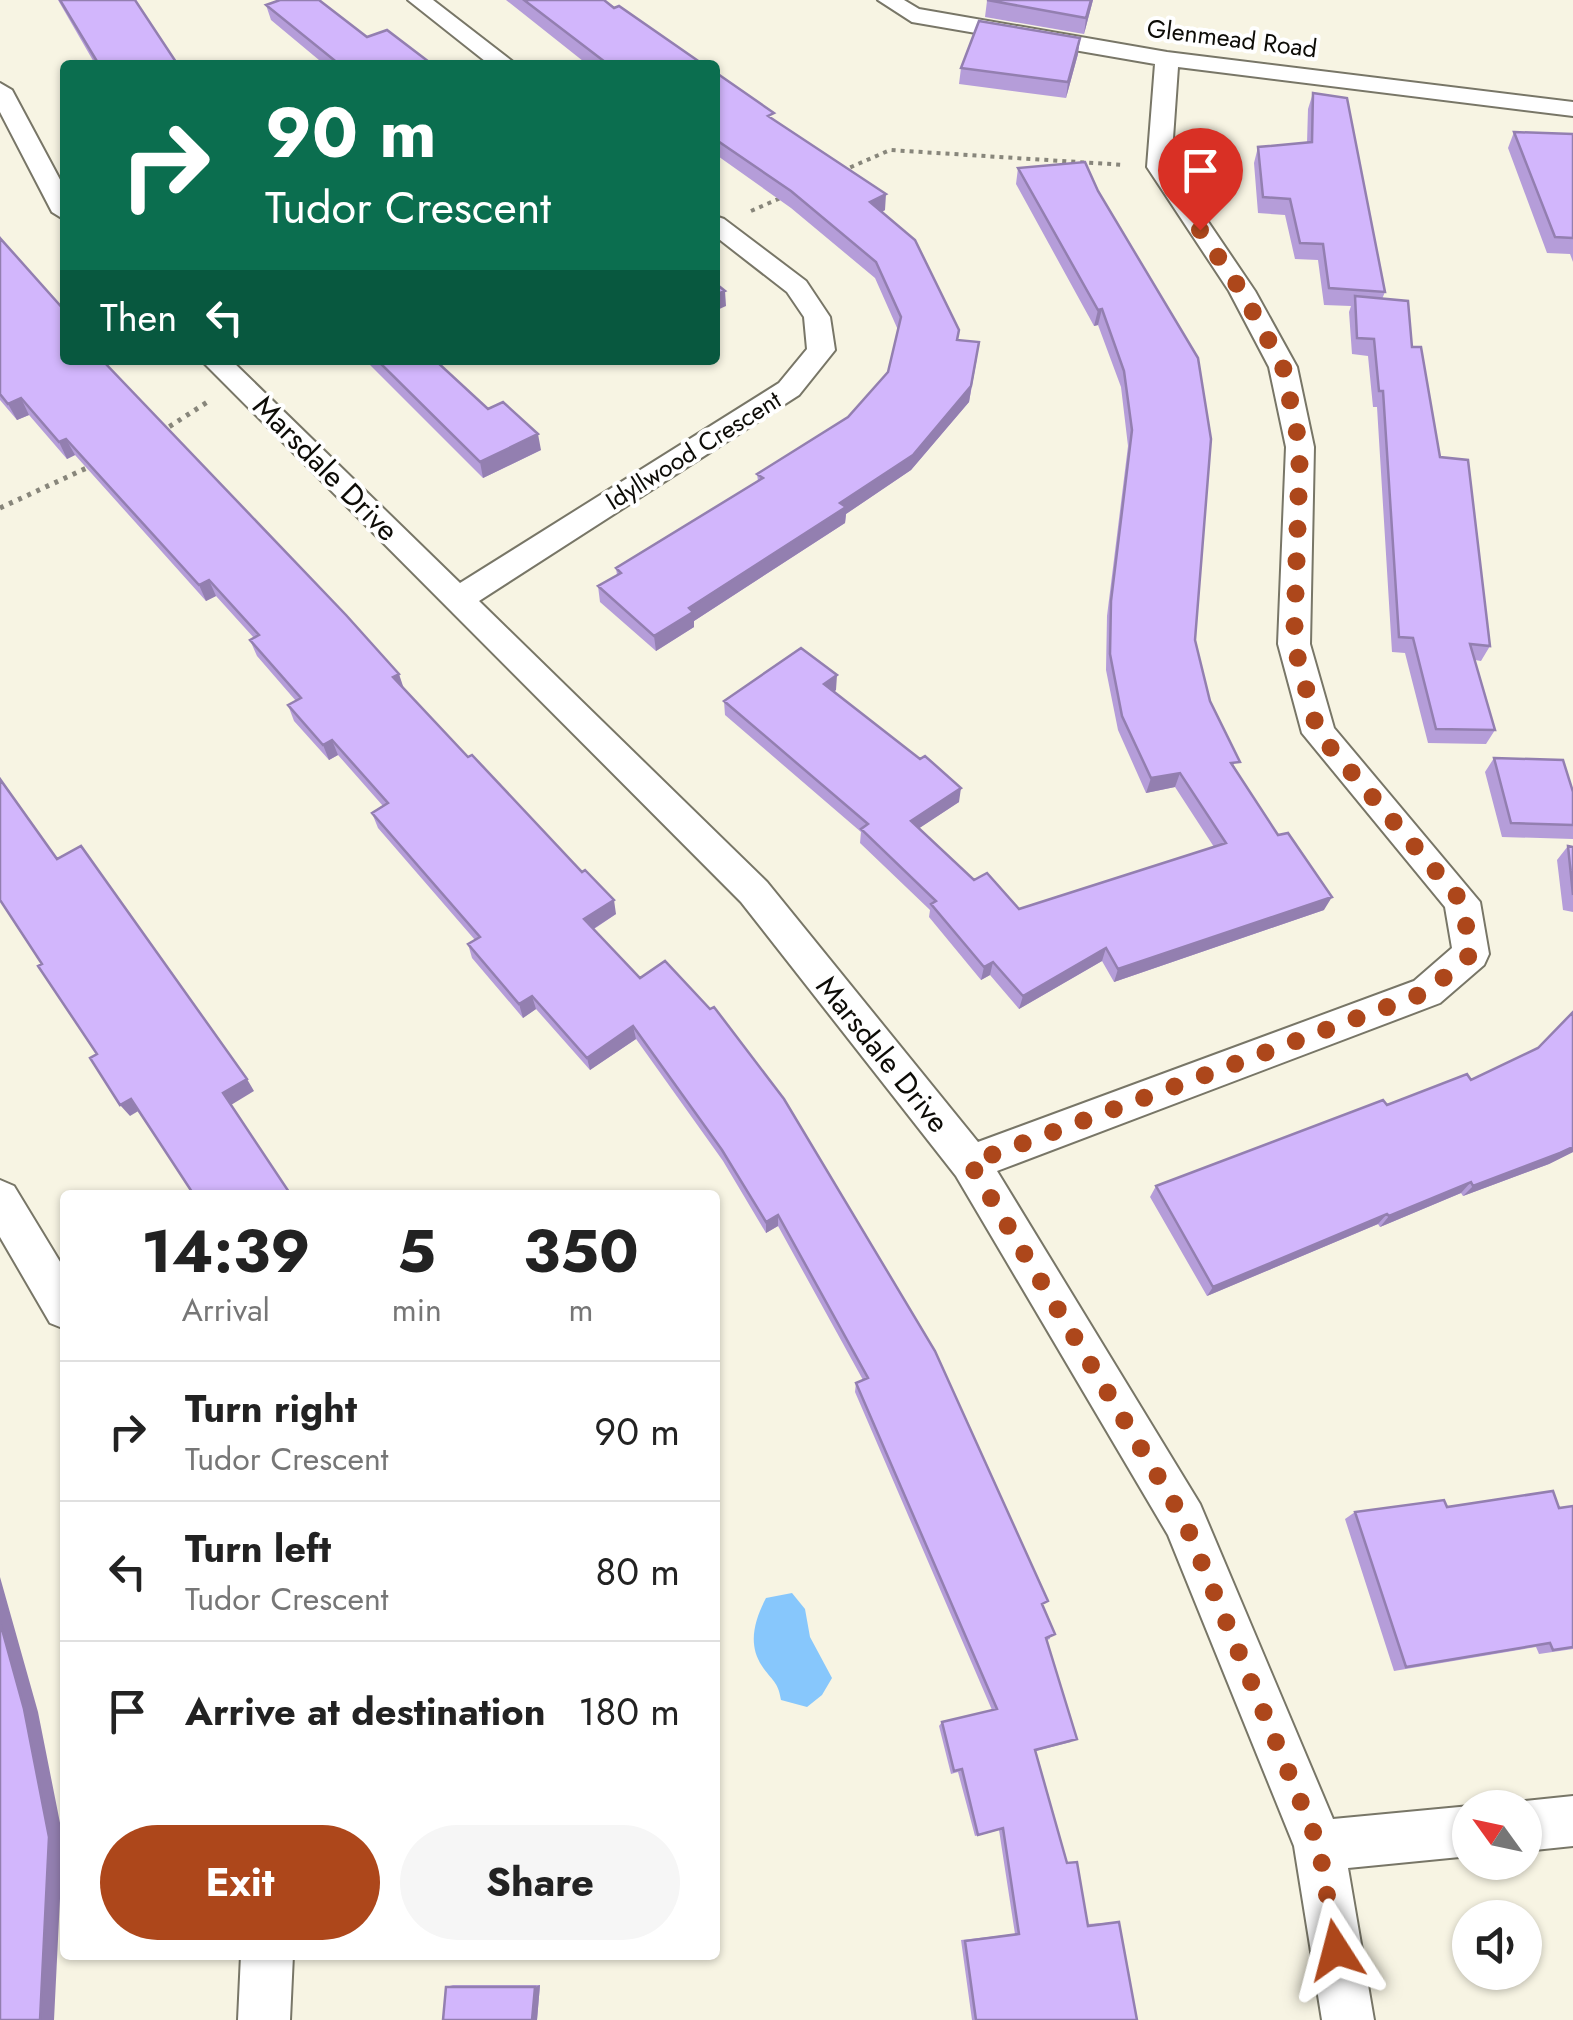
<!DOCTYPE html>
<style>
:root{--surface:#fff;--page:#f6f6f6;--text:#222;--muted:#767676;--line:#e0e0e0;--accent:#ad471b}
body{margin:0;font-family:Jost,sans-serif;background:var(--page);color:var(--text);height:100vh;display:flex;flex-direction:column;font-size:38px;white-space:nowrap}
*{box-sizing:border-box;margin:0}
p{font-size:32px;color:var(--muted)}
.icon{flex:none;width:55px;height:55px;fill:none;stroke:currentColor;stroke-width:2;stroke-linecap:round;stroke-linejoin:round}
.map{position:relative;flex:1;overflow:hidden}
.details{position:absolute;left:60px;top:1190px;width:660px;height:770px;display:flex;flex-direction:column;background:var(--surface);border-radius:10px;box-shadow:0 2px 8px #0004}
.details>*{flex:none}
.hud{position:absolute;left:60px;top:60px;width:660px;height:305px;border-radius:10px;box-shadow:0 2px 8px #0004;background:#0b6e4f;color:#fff;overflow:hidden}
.needle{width:65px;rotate:303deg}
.buttons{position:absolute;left:1452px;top:1790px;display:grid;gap:20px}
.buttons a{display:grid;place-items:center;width:90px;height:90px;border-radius:50%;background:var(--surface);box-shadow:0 2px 8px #0004;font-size:50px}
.pin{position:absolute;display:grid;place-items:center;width:85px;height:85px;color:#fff;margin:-102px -42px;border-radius:50% 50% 50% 0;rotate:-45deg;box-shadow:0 0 10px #0007}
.pin .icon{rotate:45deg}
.me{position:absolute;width:110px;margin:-55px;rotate:351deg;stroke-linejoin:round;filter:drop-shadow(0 0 8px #0008)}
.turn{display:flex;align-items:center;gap:35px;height:210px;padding:0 40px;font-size:45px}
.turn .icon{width:130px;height:130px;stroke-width:2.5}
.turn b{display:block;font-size:70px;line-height:85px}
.then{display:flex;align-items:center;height:95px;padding:0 40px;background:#0003;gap:20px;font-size:38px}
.eta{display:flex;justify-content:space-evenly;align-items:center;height:170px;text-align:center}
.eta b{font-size:60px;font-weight:700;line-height:70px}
.action{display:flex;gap:20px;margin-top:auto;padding:20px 40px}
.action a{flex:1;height:115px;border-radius:60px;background:var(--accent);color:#fff;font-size:40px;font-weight:700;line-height:115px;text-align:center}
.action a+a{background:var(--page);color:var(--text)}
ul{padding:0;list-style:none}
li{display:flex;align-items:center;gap:30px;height:140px;padding:0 40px;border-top:2px solid var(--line)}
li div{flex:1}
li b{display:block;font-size:38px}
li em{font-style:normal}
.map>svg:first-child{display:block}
</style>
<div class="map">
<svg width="1573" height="2020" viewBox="0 0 1573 2020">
<rect width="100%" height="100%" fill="#f7f4e3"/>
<!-- water -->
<path fill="#87c7fc" d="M792 1593 805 1609 810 1637 832 1678 822 1695 807 1707 781 1700C778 1681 772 1681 762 1666 747 1644 755 1619 766 1598Z"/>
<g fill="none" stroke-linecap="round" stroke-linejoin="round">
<!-- street casing -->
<g stroke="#787667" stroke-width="4">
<path id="street" d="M408 0H433L517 65H490Z
M878 0H904L919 9 1167 52 1573 102V116L1178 67 1171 167 1255 291 1297 367 1314 447 1310 644 1334 728 1480 902 1489 954 1484 965 1440 1003 997 1171 1200 1504 1333 1819 1470 1806 1474 1808H1470V1856L1348 1868 1374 2020H1322L1294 1846 1168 1535 956 1176 741 902 201 360H231L460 583 779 383 807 349 804 317 787 292 715 236V216L724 219 806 281 830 317 835 350 799 395 479 601 767 882 978 1142 1414 981 1452 948 1445 907 1302 733 1278 644 1286 447 1269 367 1229 291 1147 167 1155 64 912 22Z
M0 83 12 90 65 189V220L52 212 0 112Z
M0 1180 14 1186 65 1270V1329L50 1323 0 1237Z
M1573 1796V1846L1525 1851V1808H1509L1525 1801Z
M241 1955H293L290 2020H238Z"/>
</g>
<!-- path-far1 -->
<path stroke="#88867b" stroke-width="4" stroke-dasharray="4 5" stroke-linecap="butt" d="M842 171 890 150 1125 165
M751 211 785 196"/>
<!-- path -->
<path stroke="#88867b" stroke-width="5" stroke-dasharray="4 6" stroke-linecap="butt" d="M161 432 209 401
M0 508 91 466"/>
<!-- street -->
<use href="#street" fill="#fff" fill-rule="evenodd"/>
</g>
<!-- wall -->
<path fill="#b59dd9" d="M58 0H135L178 65 95 64Z
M506 0H604L704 65H588Z
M1093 0 1084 34 985 17 987 1Z
M266 5 367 37 433 65H325L271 20Z
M1078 54 1066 98 959 84 961 68Z
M715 72 885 210 882 212 958 340 977 358 969 402 911 470 846 514 845 523 694 621V627L656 651 600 602 598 586 617 575 616 568 758 481 757 474 848 417 888 372 898 330 875 278 791 208 715 154Z
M1313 93 1385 292 1382 299 1412 347 1490 646 1481 661 1475 660 1495 730 1486 744 1428 743 1405 653 1392 652 1377 407H1373L1368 356 1352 354 1349 312 1351 306 1324 305 1318 260 1295 259 1285 215 1258 213 1254 163 1258 147 1307 143 1308 109Z
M1514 132 1573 134V262L1570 254 1547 253 1508 148Z
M1018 168 1211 439 1195 640 1210 701 1236 771 1324 910 1114 982 1102 961 1019 1009 990 975 981 980 929 917 930 910 860 843 861 832 725 715 724 701 836 690 834 692 959 802 919 828 974 880 1019 909 1214 847 1175 787 1146 793 1118 730 1106 670 1107 616 1128 446 1121 387 1098 325 1094 326 1016 184Z
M0 238 65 360 403 688 616 914 594 929 1043 1607 1050 1639 1047 1640 1071 1742 1036 1751 1067 1863 1088 1924 1119 1922 1137 2020H972L961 1940 1015 1934 999 1830 975 1836 958 1772 951 1774 939 1726 942 1722 992 1710 855 1392 856 1383 863 1380 778 1226 766 1233 723 1161 636 1039 590 1070 536 1009 523 1018 472 958 468 944 475 940 378 828 372 813 383 806 338 755 329 760 294 721 288 705 296 701 257 656 250 640 254 638 216 596 206 601 75 455 67 459 29 415 17 420 0 400Z
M365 360H435L488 409 541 450 483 478Z
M1494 758 1573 792V839L1502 837 1485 772Z
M1568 846 1573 847V912L1563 910 1557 860Z
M1573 1012V1152L1549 1164 1463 1196 1461 1193 1380 1227 1378 1224 1207 1296 1150 1197 1156 1186 1387 1105 1471 1080 1538 1048Z
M1573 1506V1649L1539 1654 1536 1647 1394 1671 1345 1519 1355 1512 1447 1507 1559 1508Z
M453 1985H540L537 2020 446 1987Z"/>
<!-- shaded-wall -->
<path fill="#937fb0" d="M1091 0H1093L1084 34 1086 18Z
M1080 38 1078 54 1066 98 1068 82Z
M886 194 885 210 870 218V202Z
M725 291 726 306 715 311V295Z
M1102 309 1098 325 1094 326 1098 310Z
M979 342 969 402 911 470 846 514 845 523 694 621V627L656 651 654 636 689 608 840 503Z
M21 398 29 415 17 420 8 404Z
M538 434 541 450 483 478 480 462Z
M66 439 75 455 67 459 59 442Z
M209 580 216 596 206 601 199 585Z
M399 674 404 689 393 677Z
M837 675 836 690 824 699V684Z
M332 740 338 755 329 760 323 745Z
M1180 773 1175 787 1146 793 1151 778Z
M961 788 959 802 909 835 911 821Z
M1332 897 1324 910 1114 982 1118 969Z
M614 900 616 914 587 933 584 919Z
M1106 948 1102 961 1019 1009 1023 996Z
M993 962 990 975 981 980 984 967Z
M532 996 536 1009 523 1018 519 1004Z
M633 1026 636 1039 590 1070 587 1058Z
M247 1079 254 1091 231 1105 223 1093Z
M131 1099 140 1110 130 1116 120 1105Z
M1573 1147V1152L1549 1164 1463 1196 1473 1186Z
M1471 1182 1461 1193 1380 1227 1389 1216Z
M1387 1214 1378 1224 1207 1296 1213 1287Z
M778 1215V1226L766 1233V1222Z
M0 1577 38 1712 63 1838 54 2020H40L0 1622Z
M540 1985 537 2020H532L535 1987Z"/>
<!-- building -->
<path fill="#d2b6fc" stroke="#937fb0" stroke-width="2.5" d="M60 0H135L178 65H93L98 63Z
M280 0H319L367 37 387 30 433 65H336L339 64 266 5Z
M524 0H604L614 8 619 6 704 65H609Z
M987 0H1091L1086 18Z
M979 21 1080 38 1068 82 961 68Z
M715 72 774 113 768 116 886 194 870 202 915 240 959 330 957 340 979 342 971 386 913 455 840 503 846 507 689 608 693 612 654 636 598 586 621 573 616 568 763 478 757 474 848 417 888 372 901 317 876 262 791 191 715 139Z
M1313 93 1347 98 1385 292 1329 288 1323 244 1300 243 1290 199 1263 197 1258 147 1312 142Z
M1514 132 1573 134V238L1555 237Z
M1085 162 1098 191 1198 358 1211 439 1195 640 1210 701 1240 762 1231 763 1278 835 1288 833 1332 897 1118 969 1106 948 1023 996 993 962 984 967 931 904 936 901 861 829 868 824 724 701 801 648 837 675 824 684 920 759 925 756 961 788 911 821 974 880 987 873 1019 909 1226 843 1180 773 1151 778 1122 716 1110 654 1111 601 1132 430 1124 371 1102 309 1098 310 1018 168Z
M0 238 65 311V360H102L346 615 399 674 393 677 468 757 472 755 582 872 585 870 614 900 584 919 640 978 665 961 710 1009 714 1007 784 1099 935 1351 1048 1601 1042 1604 1055 1634 1046 1638 1077 1739 1035 1750 1067 1863 1077 1862 1088 1926 1119 1922 1137 2020H976L965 1941 1019 1934 1003 1828 978 1835 962 1769 954 1771 942 1722 997 1709 856 1383 868 1378 778 1215 766 1222 722 1150 633 1026 587 1058 532 996 519 1004 468 944 480 937 372 813 388 803 332 740 323 745 288 705 301 698 250 640 259 635 209 580 199 585 66 439 59 442 21 398 8 404 0 394Z
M715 283 725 291 715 295Z
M1355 296 1408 301 1412 347H1421L1440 457 1468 460 1490 646 1470 644 1495 730 1436 729 1413 638 1399 637 1383 391H1379L1374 339 1357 338Z
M377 360H435L488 409 503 402 538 434 480 462Z
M1494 758 1563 760 1573 792V825L1511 823Z
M0 779 57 859 81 846 247 1079 223 1093 291 1195H194L131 1099 120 1105 90 1058 97 1054 38 966 42 964 0 900Z
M1568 846 1573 847V895Z
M1573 1012V1147L1560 1153 1473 1186 1471 1182 1389 1216 1387 1214 1213 1287 1156 1186 1383 1100 1387 1105 1467 1074 1471 1080 1538 1048Z
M1553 1491 1559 1508 1573 1506V1647L1553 1650 1550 1643 1406 1667 1355 1512 1444 1500 1447 1507Z
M0 1622 24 1709 49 1837 40 2020H0Z
M446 1987H535L532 2020H443Z"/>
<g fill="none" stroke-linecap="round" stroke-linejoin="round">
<!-- route -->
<path stroke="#ad471b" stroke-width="18" stroke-dasharray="0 32.4" d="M1200 230 1242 292 1283 367 1300 447 1294 644 1318 733 1462 902 1471 954 1427 992 970 1163 1184 1520 1319 1846 1336 1950"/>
</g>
<g text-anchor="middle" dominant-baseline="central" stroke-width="8" stroke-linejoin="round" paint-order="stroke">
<!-- far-street labels -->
<g font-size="25" fill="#0d0c07" stroke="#fff">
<text transform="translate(1232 38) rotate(7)">Glenmead Road</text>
<text transform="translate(693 450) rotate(-32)">Idyllwood Crescent</text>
</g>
<!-- street labels -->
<g font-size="30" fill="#0d0c07" stroke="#fff">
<text transform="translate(326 468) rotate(45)">Marsdale Drive</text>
<text transform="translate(883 1054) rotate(51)">Marsdale Drive</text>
</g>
</g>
</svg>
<div class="buttons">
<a><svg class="needle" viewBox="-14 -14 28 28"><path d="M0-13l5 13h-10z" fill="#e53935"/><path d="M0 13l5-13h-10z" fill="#767676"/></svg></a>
<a><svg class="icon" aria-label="sound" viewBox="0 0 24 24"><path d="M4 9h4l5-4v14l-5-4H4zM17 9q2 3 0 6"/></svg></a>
</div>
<div class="pin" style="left:1200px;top:230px;background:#d93025"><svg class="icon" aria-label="arrive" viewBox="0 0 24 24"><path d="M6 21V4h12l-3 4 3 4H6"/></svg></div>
<svg class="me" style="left:1336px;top:1950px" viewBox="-20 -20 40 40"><path d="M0-17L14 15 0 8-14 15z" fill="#ad471b" stroke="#fff" stroke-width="4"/></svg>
<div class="hud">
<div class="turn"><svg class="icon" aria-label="right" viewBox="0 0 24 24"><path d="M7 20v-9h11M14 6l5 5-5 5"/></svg><div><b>90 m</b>Tudor Crescent</div></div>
<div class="then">Then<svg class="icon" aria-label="left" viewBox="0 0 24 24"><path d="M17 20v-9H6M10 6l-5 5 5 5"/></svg></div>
</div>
<section class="details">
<div class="eta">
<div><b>14:39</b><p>Arrival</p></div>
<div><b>5</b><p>min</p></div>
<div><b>350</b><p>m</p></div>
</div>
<ul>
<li><svg class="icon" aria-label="right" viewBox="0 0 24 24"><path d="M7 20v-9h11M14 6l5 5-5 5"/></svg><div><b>Turn right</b><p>Tudor Crescent</p></div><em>90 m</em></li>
<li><svg class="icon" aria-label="left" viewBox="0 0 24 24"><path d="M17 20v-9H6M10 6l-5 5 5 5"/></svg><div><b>Turn left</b><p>Tudor Crescent</p></div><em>80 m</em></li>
<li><svg class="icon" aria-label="arrive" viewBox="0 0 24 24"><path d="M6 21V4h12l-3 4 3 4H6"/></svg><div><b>Arrive at destination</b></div><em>180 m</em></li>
</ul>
<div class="action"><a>Exit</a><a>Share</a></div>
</section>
</div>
